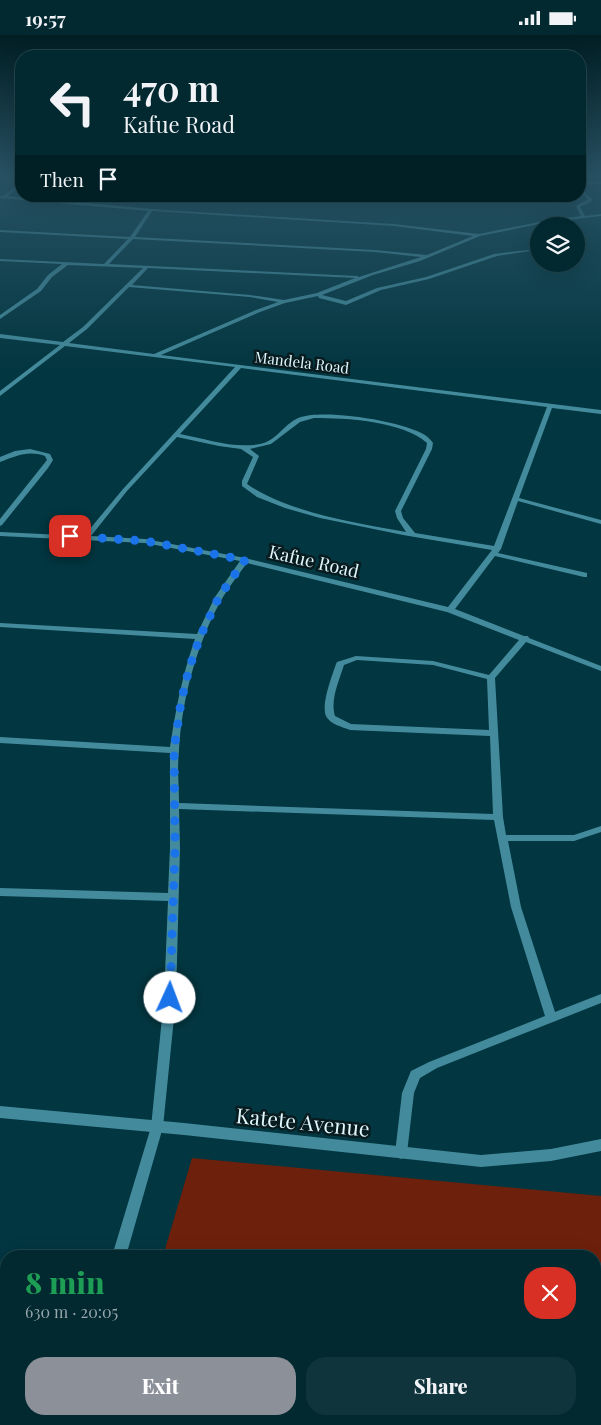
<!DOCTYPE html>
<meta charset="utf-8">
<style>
:root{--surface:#022830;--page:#10343c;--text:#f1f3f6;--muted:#96a6ab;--line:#23444c;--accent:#8c9099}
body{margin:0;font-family:"Playfair Display",serif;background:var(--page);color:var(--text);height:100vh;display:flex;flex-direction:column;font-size:19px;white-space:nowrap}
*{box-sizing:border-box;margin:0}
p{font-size:16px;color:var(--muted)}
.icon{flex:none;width:28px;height:28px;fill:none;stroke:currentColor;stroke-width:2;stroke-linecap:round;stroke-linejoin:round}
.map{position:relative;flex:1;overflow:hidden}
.side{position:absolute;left:0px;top:1215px;width:601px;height:175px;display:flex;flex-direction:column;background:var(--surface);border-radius:20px 20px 0 0;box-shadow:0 5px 20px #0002,0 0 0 1px var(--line)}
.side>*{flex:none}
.banner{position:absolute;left:15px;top:15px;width:571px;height:152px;border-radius:20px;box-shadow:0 5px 20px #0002,0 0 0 1px var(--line);background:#022830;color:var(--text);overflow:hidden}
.fabs{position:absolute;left:530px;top:182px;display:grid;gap:10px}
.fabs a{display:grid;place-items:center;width:55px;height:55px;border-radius:50%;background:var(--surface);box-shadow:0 5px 20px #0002,0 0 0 1px var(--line);font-size:25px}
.pin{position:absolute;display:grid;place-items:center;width:42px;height:42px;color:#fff;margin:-21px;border-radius:10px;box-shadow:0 2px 8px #0006}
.me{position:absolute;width:55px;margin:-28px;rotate:2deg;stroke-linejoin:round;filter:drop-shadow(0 0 4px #0008)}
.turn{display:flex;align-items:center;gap:18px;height:105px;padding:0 25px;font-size:22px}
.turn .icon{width:65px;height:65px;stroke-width:2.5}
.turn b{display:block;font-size:35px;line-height:42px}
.then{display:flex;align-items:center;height:48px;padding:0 25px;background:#0003;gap:10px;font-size:19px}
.round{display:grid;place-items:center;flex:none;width:52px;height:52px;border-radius:20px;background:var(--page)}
.summary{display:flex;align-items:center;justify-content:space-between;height:85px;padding:0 25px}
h1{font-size:30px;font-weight:800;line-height:38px;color:#1e9e55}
.cta{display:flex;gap:10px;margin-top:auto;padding:10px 25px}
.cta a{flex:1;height:58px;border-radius:20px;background:var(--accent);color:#fff;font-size:20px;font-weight:800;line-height:58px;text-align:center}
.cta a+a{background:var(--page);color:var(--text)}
.status{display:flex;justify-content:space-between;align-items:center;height:35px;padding:0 25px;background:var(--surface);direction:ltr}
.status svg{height:14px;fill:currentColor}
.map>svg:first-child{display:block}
</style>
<div class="status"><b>19:57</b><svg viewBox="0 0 49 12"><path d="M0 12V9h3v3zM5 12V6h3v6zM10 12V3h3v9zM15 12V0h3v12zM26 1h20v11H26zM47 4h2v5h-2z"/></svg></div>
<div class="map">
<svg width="601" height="1390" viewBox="0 0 601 1390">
<rect width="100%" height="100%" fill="#023640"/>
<!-- green -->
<path fill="#6d200c" d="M192 1123 601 1161V1310L595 1320V1221H163Z
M106 1384H560L556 1390H103Z"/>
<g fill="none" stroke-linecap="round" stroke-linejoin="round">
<!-- minor -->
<path fill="#438b9c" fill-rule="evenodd" d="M580 147H601V149H580Z
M20 148H21V151L8 161 164 175 394 189 479 199 544 186 581 181 576 171 588 164 580 156V153L592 164 591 167 580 172 585 181 601 179V181L544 188 480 201 420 226 373 240 322 260 346 266 377 253 426 242 494 219 528 215 530 216 497 221 429 244 381 255 346 270 319 263 318 261 285 268 260 277 161 320 601 375V379L552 373 519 463 601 485V489L518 466 501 514 498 518 587 538V542H584L495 521 455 574 524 601H528L529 603 601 631V636L526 607 495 643 503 782 506 800H574L601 791V797L574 806H508L521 872 555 977 601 959V968L437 1033 420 1043 414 1058 407 1118 405 1122 401 1124 397 1122 395 1118 402 1058 411 1036 429 1027 545 981 511 872 494 785 179 774 180 813 176 963 163 1092 126 1221H112L151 1092 164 963 168 866 0 861V853L168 858 170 813V718L0 708V702L170 712C176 673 182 641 195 604L0 592V588L197 599 215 562 240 526 145 508 0 501V497L84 501 123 454 235 332 65 311 0 361V356L60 310 0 303V299L63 307 83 292 143 233 68 230 52 242 41 256 0 284V280L37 254 48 240 62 229 0 226V224L104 229 128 204 0 197V195L130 202 148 176 0 163V161H3ZM152 176 394 191 473 201 427 220 375 215 135 202ZM133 204 375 217 421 222 359 242 357 241 109 229ZM148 233 355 243 317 258 284 265 250 260 132 250ZM129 252 250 262 278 267 256 275 154 319 69 308 87 294ZM241 333 547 372 494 511 415 498 403 483 401 476 432 414 433 408C431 405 428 402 425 400 403 386 326 374 301 382 285 387 277 406 260 409 233 414 207 404 180 399ZM314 383C347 383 402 386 427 408L426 414 395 476 397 483 406 497C357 488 289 478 247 449L259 421 250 414 271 409 300 387ZM177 402 219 411 241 414 253 422 242 446V451L257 462 285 473 320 483 403 500 492 515 448 572 245 523 145 504 91 501 127 456ZM247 528 447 577 519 605 489 640 433 626 356 621 337 627 336 629C332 641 321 669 326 681 330 689 342 692 350 695L490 701 493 779 179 768C179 750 177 732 179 715 182 663 197 607 223 562 230 550 239 539 247 528ZM357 625 433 630 487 644 489 695 351 689 335 681C330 665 339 646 344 630Z
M30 414 50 419 53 425 48 433 2 490 0 491V484L47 425 45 421C28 415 16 421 0 427V422L15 416Z
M46 1384H61L59 1390H44Z"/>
<!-- tertiary -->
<path fill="#438b9c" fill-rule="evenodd" d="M0 1071 184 1088 481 1120 551 1114 601 1104V1116L551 1126 481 1132 184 1100 0 1083Z"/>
</g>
<!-- sky -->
<linearGradient id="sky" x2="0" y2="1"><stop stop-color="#011e23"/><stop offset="0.42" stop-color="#285264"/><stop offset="1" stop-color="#285264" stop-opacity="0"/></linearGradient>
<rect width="601" height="336" fill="url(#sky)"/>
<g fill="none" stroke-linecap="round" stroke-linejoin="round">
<!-- route -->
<path stroke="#1a73e8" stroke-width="9" stroke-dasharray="0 16.2" d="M70 501 145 506 245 525 219 562 200 602 189 634 181 667 174 715 175 813 170 963"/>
</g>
<g text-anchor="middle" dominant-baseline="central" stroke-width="5" stroke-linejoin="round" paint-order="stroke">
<!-- far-street labels -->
<g font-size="15" fill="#dff7fd" stroke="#081b1f">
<text transform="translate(302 327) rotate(7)">Mandela Road</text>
</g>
<!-- street labels -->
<g font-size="18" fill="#dff7fd" stroke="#081b1f">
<text transform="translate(314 526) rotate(13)">Kafue Road</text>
</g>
<!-- near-street labels -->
<g font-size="21" fill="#dff7fd" stroke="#081b1f">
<text transform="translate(303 1086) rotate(6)">Katete Avenue</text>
</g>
</g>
</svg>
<div class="fabs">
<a><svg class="icon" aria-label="layers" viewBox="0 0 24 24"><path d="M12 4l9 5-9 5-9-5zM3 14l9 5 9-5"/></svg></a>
</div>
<div class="pin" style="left:70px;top:501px;background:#d93025"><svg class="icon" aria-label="arrive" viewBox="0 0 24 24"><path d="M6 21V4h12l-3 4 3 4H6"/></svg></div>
<svg class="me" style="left:170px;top:963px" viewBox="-20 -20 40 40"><circle r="19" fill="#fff"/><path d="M0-13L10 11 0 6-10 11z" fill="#1a73e8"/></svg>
<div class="banner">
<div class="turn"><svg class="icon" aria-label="left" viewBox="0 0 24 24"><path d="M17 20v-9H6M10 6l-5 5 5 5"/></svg><div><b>470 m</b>Kafue Road</div></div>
<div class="then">Then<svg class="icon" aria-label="arrive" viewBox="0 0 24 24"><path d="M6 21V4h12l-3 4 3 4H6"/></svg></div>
</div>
<section class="side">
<div class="summary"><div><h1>8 min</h1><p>630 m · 20:05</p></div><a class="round" style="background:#d93025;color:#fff"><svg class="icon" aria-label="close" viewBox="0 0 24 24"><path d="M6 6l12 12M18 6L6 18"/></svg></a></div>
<div class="cta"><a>Exit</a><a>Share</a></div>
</section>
</div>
